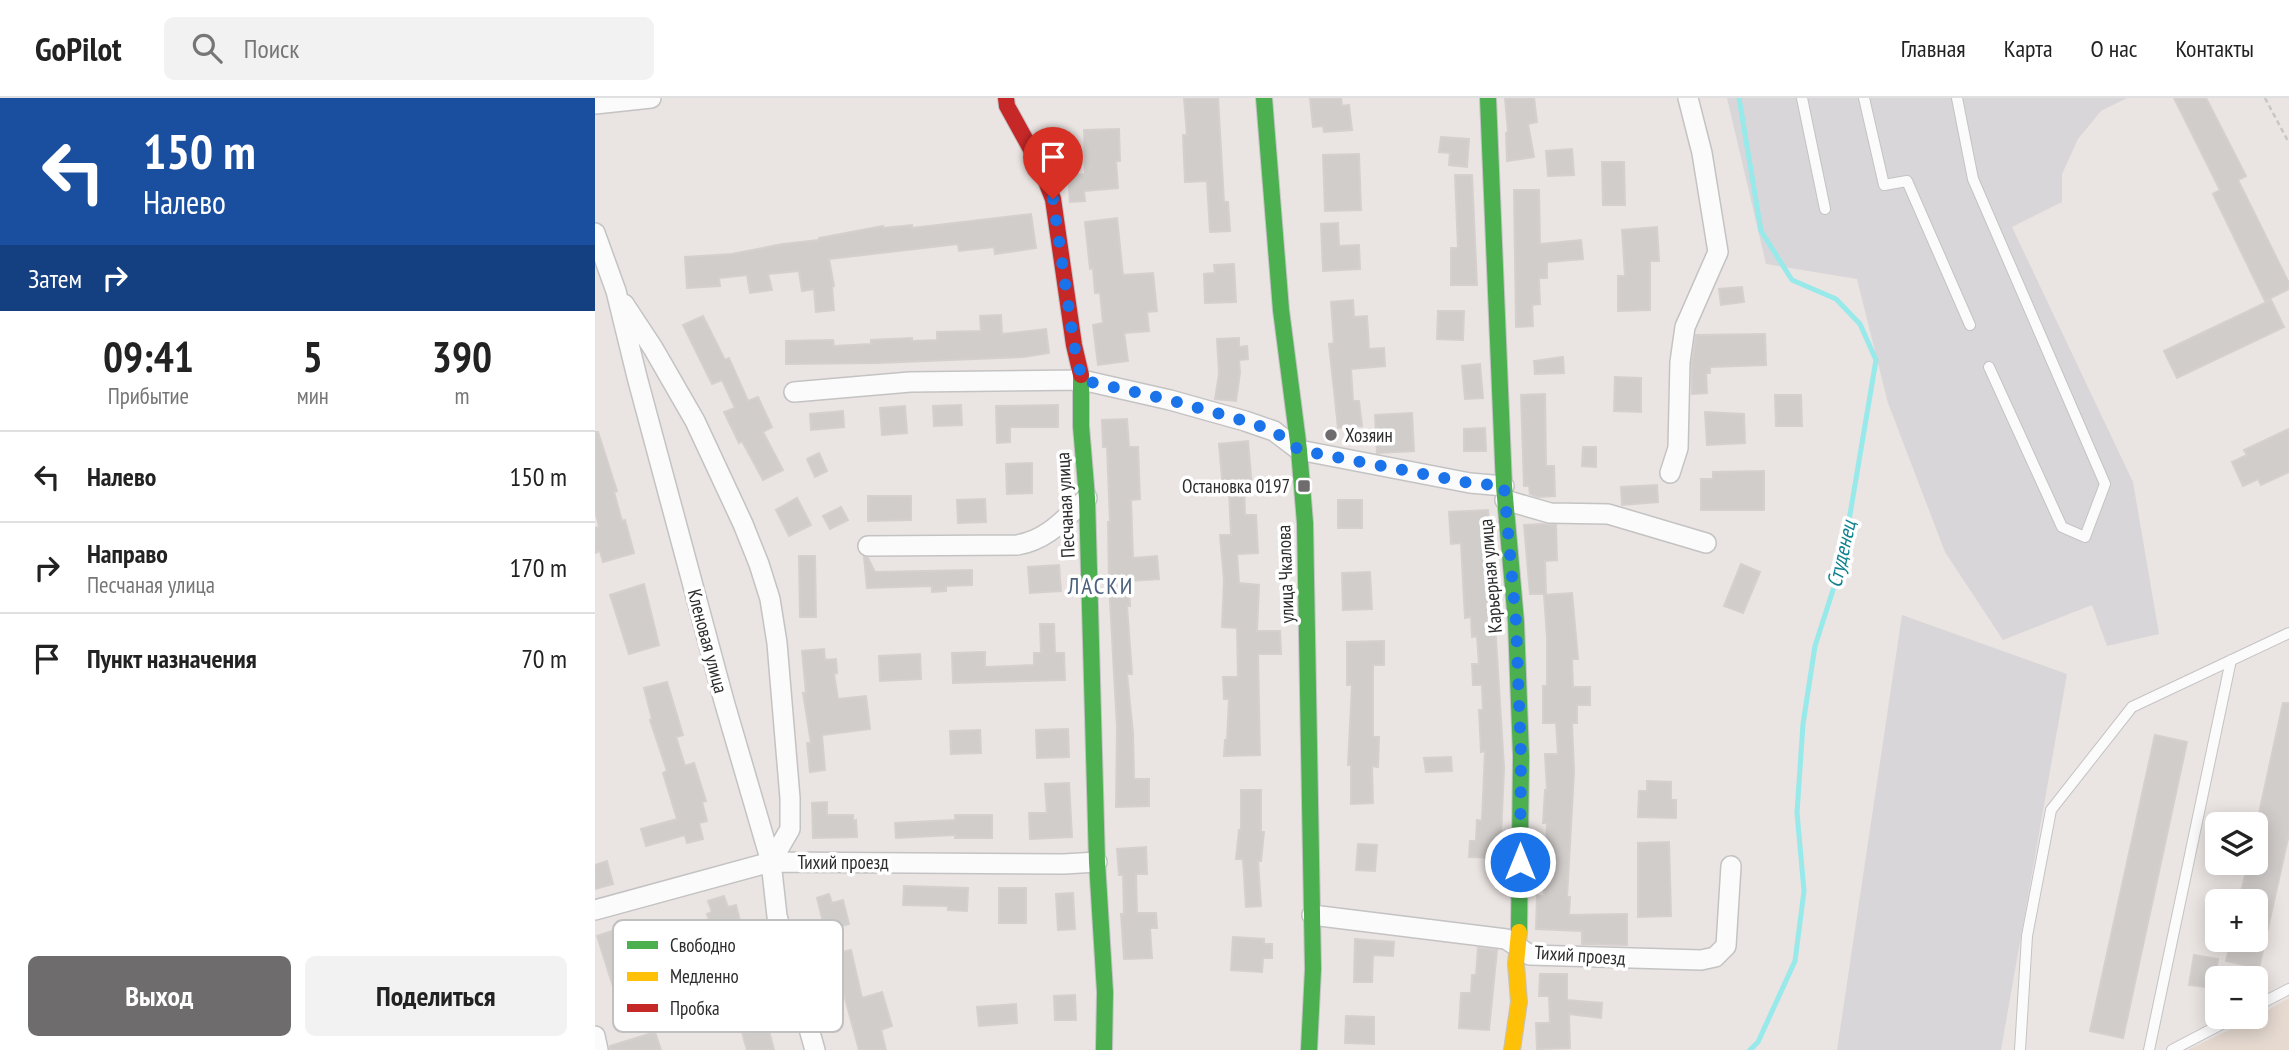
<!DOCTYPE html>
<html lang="ru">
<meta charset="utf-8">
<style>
:root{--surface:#fff;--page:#f2f2f2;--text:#222;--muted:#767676;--line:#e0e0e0;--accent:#6e6c6c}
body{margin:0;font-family:"PT Sans Narrow",sans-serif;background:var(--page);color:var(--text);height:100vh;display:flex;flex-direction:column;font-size:26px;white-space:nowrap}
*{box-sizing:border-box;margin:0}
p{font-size:23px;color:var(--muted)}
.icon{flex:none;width:38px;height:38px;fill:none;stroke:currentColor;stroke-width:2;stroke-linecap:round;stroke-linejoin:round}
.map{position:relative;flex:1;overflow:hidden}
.details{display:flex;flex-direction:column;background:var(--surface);width:595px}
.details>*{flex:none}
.hud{background:#1a4fa0;color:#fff;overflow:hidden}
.controls{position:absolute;left:1610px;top:714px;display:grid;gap:14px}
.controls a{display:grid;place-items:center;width:63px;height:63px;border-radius:10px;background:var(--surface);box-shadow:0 4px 18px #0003;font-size:35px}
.pin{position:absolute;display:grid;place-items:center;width:60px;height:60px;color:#fff;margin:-72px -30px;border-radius:50% 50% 50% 0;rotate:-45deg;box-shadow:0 0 7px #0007}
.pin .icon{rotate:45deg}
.me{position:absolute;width:77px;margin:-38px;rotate:0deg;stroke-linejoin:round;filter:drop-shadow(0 0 5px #0008)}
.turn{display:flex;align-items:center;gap:24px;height:147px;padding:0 28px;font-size:32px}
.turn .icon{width:91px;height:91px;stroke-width:2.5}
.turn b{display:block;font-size:49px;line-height:60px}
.then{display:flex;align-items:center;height:66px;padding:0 28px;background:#0003;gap:14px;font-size:26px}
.eta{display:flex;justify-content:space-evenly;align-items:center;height:119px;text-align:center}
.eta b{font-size:42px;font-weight:800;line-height:49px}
.primary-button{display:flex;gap:14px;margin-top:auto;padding:14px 28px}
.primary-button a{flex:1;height:80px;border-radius:10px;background:var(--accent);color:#fff;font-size:28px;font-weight:800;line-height:80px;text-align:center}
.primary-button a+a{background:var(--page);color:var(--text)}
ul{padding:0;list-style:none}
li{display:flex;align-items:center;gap:21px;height:91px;padding:0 28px;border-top:2px solid var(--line)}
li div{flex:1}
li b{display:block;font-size:26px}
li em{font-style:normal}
header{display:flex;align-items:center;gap:42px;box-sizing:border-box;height:98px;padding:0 35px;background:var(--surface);border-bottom:2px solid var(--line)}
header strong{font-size:33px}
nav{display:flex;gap:38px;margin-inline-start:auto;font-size:24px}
.search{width:490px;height:63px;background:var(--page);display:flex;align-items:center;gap:18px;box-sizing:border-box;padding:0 24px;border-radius:10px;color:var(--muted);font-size:26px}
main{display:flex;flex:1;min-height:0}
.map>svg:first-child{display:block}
</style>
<header>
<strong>GoPilot</strong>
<div class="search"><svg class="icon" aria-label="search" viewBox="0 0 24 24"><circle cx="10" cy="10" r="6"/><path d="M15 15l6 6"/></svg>Поиск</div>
<nav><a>Главная</a><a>Карта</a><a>О нас</a><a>Контакты</a></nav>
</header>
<main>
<section class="details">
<div class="hud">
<div class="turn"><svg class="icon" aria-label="left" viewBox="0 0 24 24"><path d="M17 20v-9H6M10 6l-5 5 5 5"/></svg><div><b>150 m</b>Налево</div></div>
<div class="then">Затем<svg class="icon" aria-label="right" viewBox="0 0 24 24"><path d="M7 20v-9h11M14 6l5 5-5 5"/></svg></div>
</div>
<div class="eta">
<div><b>09:41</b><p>Прибытие</p></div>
<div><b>5</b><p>мин</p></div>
<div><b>390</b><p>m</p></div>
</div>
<ul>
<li><svg class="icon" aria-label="left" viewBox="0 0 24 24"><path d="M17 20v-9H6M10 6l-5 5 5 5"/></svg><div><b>Налево</b></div><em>150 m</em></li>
<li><svg class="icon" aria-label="right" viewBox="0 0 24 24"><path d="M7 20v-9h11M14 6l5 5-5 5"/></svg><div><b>Направо</b><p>Песчаная улица</p></div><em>170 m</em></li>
<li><svg class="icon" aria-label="arrive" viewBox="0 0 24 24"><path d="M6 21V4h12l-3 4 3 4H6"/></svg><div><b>Пункт назначения</b></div><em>70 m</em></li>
</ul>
<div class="primary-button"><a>Выход</a><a>Поделиться</a></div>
</section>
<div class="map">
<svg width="1694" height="952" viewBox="0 0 1694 952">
<rect width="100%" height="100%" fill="#eae4e2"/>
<!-- industrial -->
<path fill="#d9d6d9" d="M1132 0H1532L1506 13 1483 41 1467 76V104L1417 129 1538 384 1564 536 1512 548 1497 507 1408 542 1350 454 1293 305 1262 181 1171 166Z
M1307 517 1472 576 1406 952H1242Z"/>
<!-- education -->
<path fill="#e5d9d0" d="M1694 900V952H1593L1661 919Z"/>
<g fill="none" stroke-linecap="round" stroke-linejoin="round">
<!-- stream -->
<path stroke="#97e9ea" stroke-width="5" d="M1144 0 1166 133 1197 182 1241 201 1265 226 1281 262 1247 464 1220 548 1208 626 1202 715 1209 793 1200 863 1163 944 1155 952"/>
</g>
<!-- building -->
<path fill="#d1cdcb" stroke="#d5d0ce" stroke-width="2" d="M589 0H623L629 104H633L635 133 615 134 612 83 590 84 588 37H592Z
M715 0H746L747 8 754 7 757 32 729 34 728 28 718 29Z
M910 0H939L942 24 933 26 939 59 912 63 911 35 913 34Z
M1579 0H1611L1651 78 1643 82 1694 185V191L1670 203 1618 96 1625 92Z
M524 31 525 63H521L523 90 489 93 490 103 475 104 473 78 490 76 489 32Z
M846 39 874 41 872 69 854 67 855 55 844 54Z
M977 51 979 77 953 78 951 53Z
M764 56 766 112 730 113 728 57Z
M1007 64H1029L1030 107H1008Z
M860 77H877L882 187H856V150H863Z
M919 92H944L945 146 986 142 988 161 952 164V180H944L945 206 937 207 938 228 921 229Z
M436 116 441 150 400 156 399 149 364 153 363 146 234 161 239 188 237 189 239 212 221 214 219 191 207 193 204 173 173 176 177 192 155 195 152 177 124 180 125 188 92 190 90 159 137 156 188 146 224 142V140L288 128V130L317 127V130Z
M522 120 528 177 558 175 562 213 552 214 554 233 529 235 533 263 503 267 498 227 508 225 505 195H500L498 170 495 171 490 124Z
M743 125 744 148 764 147 765 171 728 173 726 126Z
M1062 129 1064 163H1055V212L1023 213V178H1030L1027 132Z
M639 166 641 204 610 205 609 176 620 175 619 167Z
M1147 189 1149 204 1126 207 1124 191Z
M758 202 759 219 772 218 774 251 789 250 790 268 756 271 758 303H764L767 328 743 330 734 246 739 245 736 204Z
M1676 202 1689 229 1582 280 1569 253Z
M843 213H869L868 242 842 241Z
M406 217 407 236 451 231 454 255 428 259 282 265 191 266V243L238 242 239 248 276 246V242L317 240V243L342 242V234L386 233 385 218Z
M108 218 130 262 134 260 153 303 163 299 177 329 168 334 188 372 168 382 147 343 144 345 129 314 140 310 127 282 117 286 88 227Z
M1170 236 1171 267 1115 269V275H1111L1112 295 1097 296V265L1101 237Z
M644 240V249L652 248 653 261 644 262 645 275 641 303 620 301 624 276 622 241Z
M968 259 969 275 940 276 939 263Z
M885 266 888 300 870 301 867 268Z
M1020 279 1046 280V314L1019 313Z
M950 296 951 368H959L960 398 943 399 935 396 934 388H929L926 297Z
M1180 297H1206L1207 328H1181Z
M366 307 367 327 339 328 338 308Z
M463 307V329H415V344L402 345 401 308Z
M310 308 312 335 287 337 285 310Z
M248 313 249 329 216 332 215 316Z
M1110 314 1149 316 1150 345 1112 347Z
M817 315 819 353 782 355 780 317Z
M532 321 534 349H543L545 401 536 402 538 460 562 458 564 481 534 483 535 508H532L537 576H532L538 635 539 681H554V708L521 709 522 629 514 485 513 424H515L512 349H508L507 322Z
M890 330 891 353H869V331Z
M1694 331V374L1666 387 1663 381 1648 388 1637 364 1652 357 1649 352Z
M0 334H3L22 393 19 394 27 423 30 422 39 455 8 464 5 453 0 455V430L4 429 0 413Z
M653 343 657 389H649L650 417H661L663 455 642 456 644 485 664 487 662 533H685L686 556H663L665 657 629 658 630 642H632L634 601H629L628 579H643L642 530 627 529 629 482 625 437H636L634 391H628L624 346Z
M988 349H1001V369L987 368Z
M224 355 232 373 220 379 212 361Z
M437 365V395L412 396 411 366Z
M1169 373V412H1106V381H1118V374Z
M1062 387 1063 404 1027 407 1026 389Z
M273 398H316V422L273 423Z
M202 400 216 427 194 438 181 412Z
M390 401 391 424 363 425 362 402Z
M743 402H767V430H743Z
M246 409 253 422 235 431 228 418Z
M893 412 909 670 905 760 874 759 875 743H881L882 722 887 723 890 653 886 654 884 612H888L887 587H878L877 566H884L882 538 877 539 876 519 870 520 866 445 856 446 854 414Z
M949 426 961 427 962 462 950 463 951 496H935L929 427Z
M204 458H220L221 519H205Z
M269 459 273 460 280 474 377 472V487L351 488V493L337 494V488L272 490Z
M1146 466 1165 474 1148 515 1129 508Z
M464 467 466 493 435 495 433 469Z
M775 474 777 511 748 512 747 475Z
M49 486 64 547 34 556 15 497Z
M977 495 983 561H977L978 589H995V607H982V625H977L979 674 972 799H975L974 817 1032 816V847L987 846V833L941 831 942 798H949L952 725H948L950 692H952L950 656H963L961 625H948V588H952V539L949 497Z
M445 526H459L460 555H469L470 582 358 585 357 555 390 554V569L439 567V555H446Z
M789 543V567H778V639H784L783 669 777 668 778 705 756 706V667H753L757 587H752V544Z
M229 551 230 562 241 561 242 575 239 576 243 601 271 598 275 631 227 637 230 672 215 674 212 645H216L208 595H211L207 553Z
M325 556 326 581 285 583 284 558Z
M72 584 88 637 81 639 90 668 99 665 111 703 107 704 112 723 104 725 108 741 92 745 90 737 51 748 46 731 82 721 68 675 72 673 55 622 57 621 49 590Z
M1688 605H1694V736L1664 870 1631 863 1636 842H1661V803H1644L1653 765H1661V729Z
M473 631 474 659 442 660 441 632Z
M385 632 386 655 356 656 355 633Z
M1560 637 1592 644 1528 940 1495 933Z
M856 659 857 673 831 674 829 660Z
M1052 683 1076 684V702H1081V720L1043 719 1044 693H1052Z
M474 685 477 739 435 741 434 715H452L450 686Z
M646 692H666V734H669L666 763H663L666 808 651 809 648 761H641L644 732H646Z
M232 704V717H258V723L261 722 262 739 218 740 217 705Z
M360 717H397V740H360V737L301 740 300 725 360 722Z
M1074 744 1076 818 1043 819V745Z
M763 746 782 747 780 773 761 772Z
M551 749 552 776H541L542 815H561L562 830H555L557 860 529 861 526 816H529L528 777H524L522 751Z
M12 763 18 786 0 791V767Z
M309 788 373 790 372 813 353 812V808L308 807Z
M404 790H431V825H404Z
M478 795 480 831 463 832 461 796Z
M234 796 237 805 248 802 254 826 230 832 222 800Z
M129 798 133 809 141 807 152 851 126 857 112 816 117 814 113 803Z
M35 827 57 891 49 894 54 909 27 917 2 838Z
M638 839 669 841V846H677V860H668L667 874 636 872Z
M760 841 799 844 798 858 778 857 777 884H759Z
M883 850 902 852 894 932 864 930 866 895H876L877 877H881Z
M256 852 267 900 287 894 297 928 286 932 291 952H264L238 856Z
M1599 857 1623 861 1618 890 1594 887Z
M945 876H972V902L1007 905 1006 920 974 916 975 950 942 951 941 925H955L954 898H944Z
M480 897 481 922H460L459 898Z
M167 906 179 952H152L141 913Z
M421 906 422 925 384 928 382 909Z
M751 918 779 919V946L750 945Z
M60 934 66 952H15V948Z"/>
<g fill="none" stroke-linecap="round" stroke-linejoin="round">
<!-- lane casing -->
<g stroke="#c4c3c3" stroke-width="12">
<path id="lane" d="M1207 0 1230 111
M1269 0 1289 87 1312 83 1375 227
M1362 0 1378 81 1510 386 1490 439 1467 429 1394 269
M1661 908 1694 891
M1425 952 1432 838 1456 712 1537 609 1694 535
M1554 952 1636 562
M1577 952 1640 919"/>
</g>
<!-- street casing -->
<g stroke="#c4c3c3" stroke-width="22">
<path id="street" d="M0 6 56 0
M0 135 21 193 42 279 129 603 176 764 182 818 220 952
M29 206 58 250 100 323 148 426 164 466 175 501 182 545 195 700V731L176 764
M199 294 315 284 487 282 575 302 650 323 679 333 704 352 875 385 909 388
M1075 375 1083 350 1085 264 1090 229 1123 154 1107 55 1093 0
M910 402 955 415 1013 416 1111 445
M273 448 422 447C453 442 470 420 492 400
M0 812 176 764 469 766 502 764
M717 817 911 841 935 857 1106 862 1120 859 1131 848 1136 768
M0 938 3 952"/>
</g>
<!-- fast casing -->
<g stroke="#c4c3c3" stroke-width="18">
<path id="fast" d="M669 0 686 212 704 352 710 425 718 871 714 952
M893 0 909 388 921 524 926 658 924 834
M486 277V328L492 400 502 764 510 894 509 952"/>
</g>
<!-- slow casing -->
<g stroke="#c4c3c3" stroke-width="18">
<path id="slow" d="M917 952 924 904 921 866 924 834"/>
</g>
<!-- jam casing -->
<g stroke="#c4c3c3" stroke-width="18">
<path id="jam" d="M411 0 412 8 444 66 458 101 479 247 486 277"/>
</g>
<!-- path -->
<path stroke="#c7c7c6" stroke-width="2.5" stroke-dasharray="5 3.5" stroke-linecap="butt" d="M1670 0 1694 45"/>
<!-- lane -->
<use href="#lane" stroke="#fcfbfb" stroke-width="10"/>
<!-- street -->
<use href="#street" stroke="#fcfbfb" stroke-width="19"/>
<!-- fast -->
<use href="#fast" stroke="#4caf50" stroke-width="16"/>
<!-- slow -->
<use href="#slow" stroke="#ffc107" stroke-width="16"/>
<!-- jam -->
<use href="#jam" stroke="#c62828" stroke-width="16"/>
</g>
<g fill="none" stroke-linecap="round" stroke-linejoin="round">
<!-- route -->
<path stroke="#1a73e8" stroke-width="12" stroke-dasharray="0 21.6" d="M458 101 479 247 487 282 575 302 650 323 679 333 704 352 875 385 909 388 921 524 926 658 925 764"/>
</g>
<!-- markers -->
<g fill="#6e6c6c" stroke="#fff" stroke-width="2.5">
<circle cx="736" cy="337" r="7"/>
<rect x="702" y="381" width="14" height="14" rx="3.5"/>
</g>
<g text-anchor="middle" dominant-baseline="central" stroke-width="7" stroke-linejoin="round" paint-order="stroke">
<!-- poi labels -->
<g font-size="19" fill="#2c2c2c" stroke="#fff" text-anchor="start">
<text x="750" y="337">Хозяин</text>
<text x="695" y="388" text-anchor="end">Остановка 0197</text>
</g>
<!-- street labels -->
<g font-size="19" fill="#2c2c2c" stroke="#fff">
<text transform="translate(470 407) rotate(-93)">Песчаная улица</text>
<text transform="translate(690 476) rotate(-92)">улица Чкалова</text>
<text transform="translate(895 478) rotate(-95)">Карьерная улица</text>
<text transform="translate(113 543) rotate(75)">Кленовая улица</text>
<text x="248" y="764">Тихий проезд</text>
<text transform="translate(985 857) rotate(4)">Тихий проезд</text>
</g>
<!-- water labels -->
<g font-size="21" font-style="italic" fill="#0f828f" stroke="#fff">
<text transform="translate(1246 456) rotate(-77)">Студенец</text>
</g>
<!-- quarter labels -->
<g font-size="23" letter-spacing="2" fill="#4c617d" stroke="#fff">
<text x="506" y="487">ЛАСКИ</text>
</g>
</g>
<!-- legend -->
<rect x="18" y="822" width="230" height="112" rx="10" fill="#fff" stroke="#c0c0c0" stroke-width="2"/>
<rect x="32" y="843" width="31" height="8" fill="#4caf50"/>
<rect x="32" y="874" width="31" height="9" fill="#ffc107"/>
<rect x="32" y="906" width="31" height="8" fill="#c62828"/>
<g font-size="19" fill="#2c2c2c">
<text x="75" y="854">Свободно</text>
<text x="75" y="885">Медленно</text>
<text x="75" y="917">Пробка</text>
</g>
</svg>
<div class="controls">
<a><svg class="icon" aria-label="layers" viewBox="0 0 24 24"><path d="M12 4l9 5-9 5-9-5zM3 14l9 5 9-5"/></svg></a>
<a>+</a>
<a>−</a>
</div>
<div class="pin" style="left:458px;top:101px;background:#d93025"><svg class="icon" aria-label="arrive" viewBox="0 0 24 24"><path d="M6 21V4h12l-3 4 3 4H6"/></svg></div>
<svg class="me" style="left:925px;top:764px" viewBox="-20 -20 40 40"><circle r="17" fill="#1a73e8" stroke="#fff" stroke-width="3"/><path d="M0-11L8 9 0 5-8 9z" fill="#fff"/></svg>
</div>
</main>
